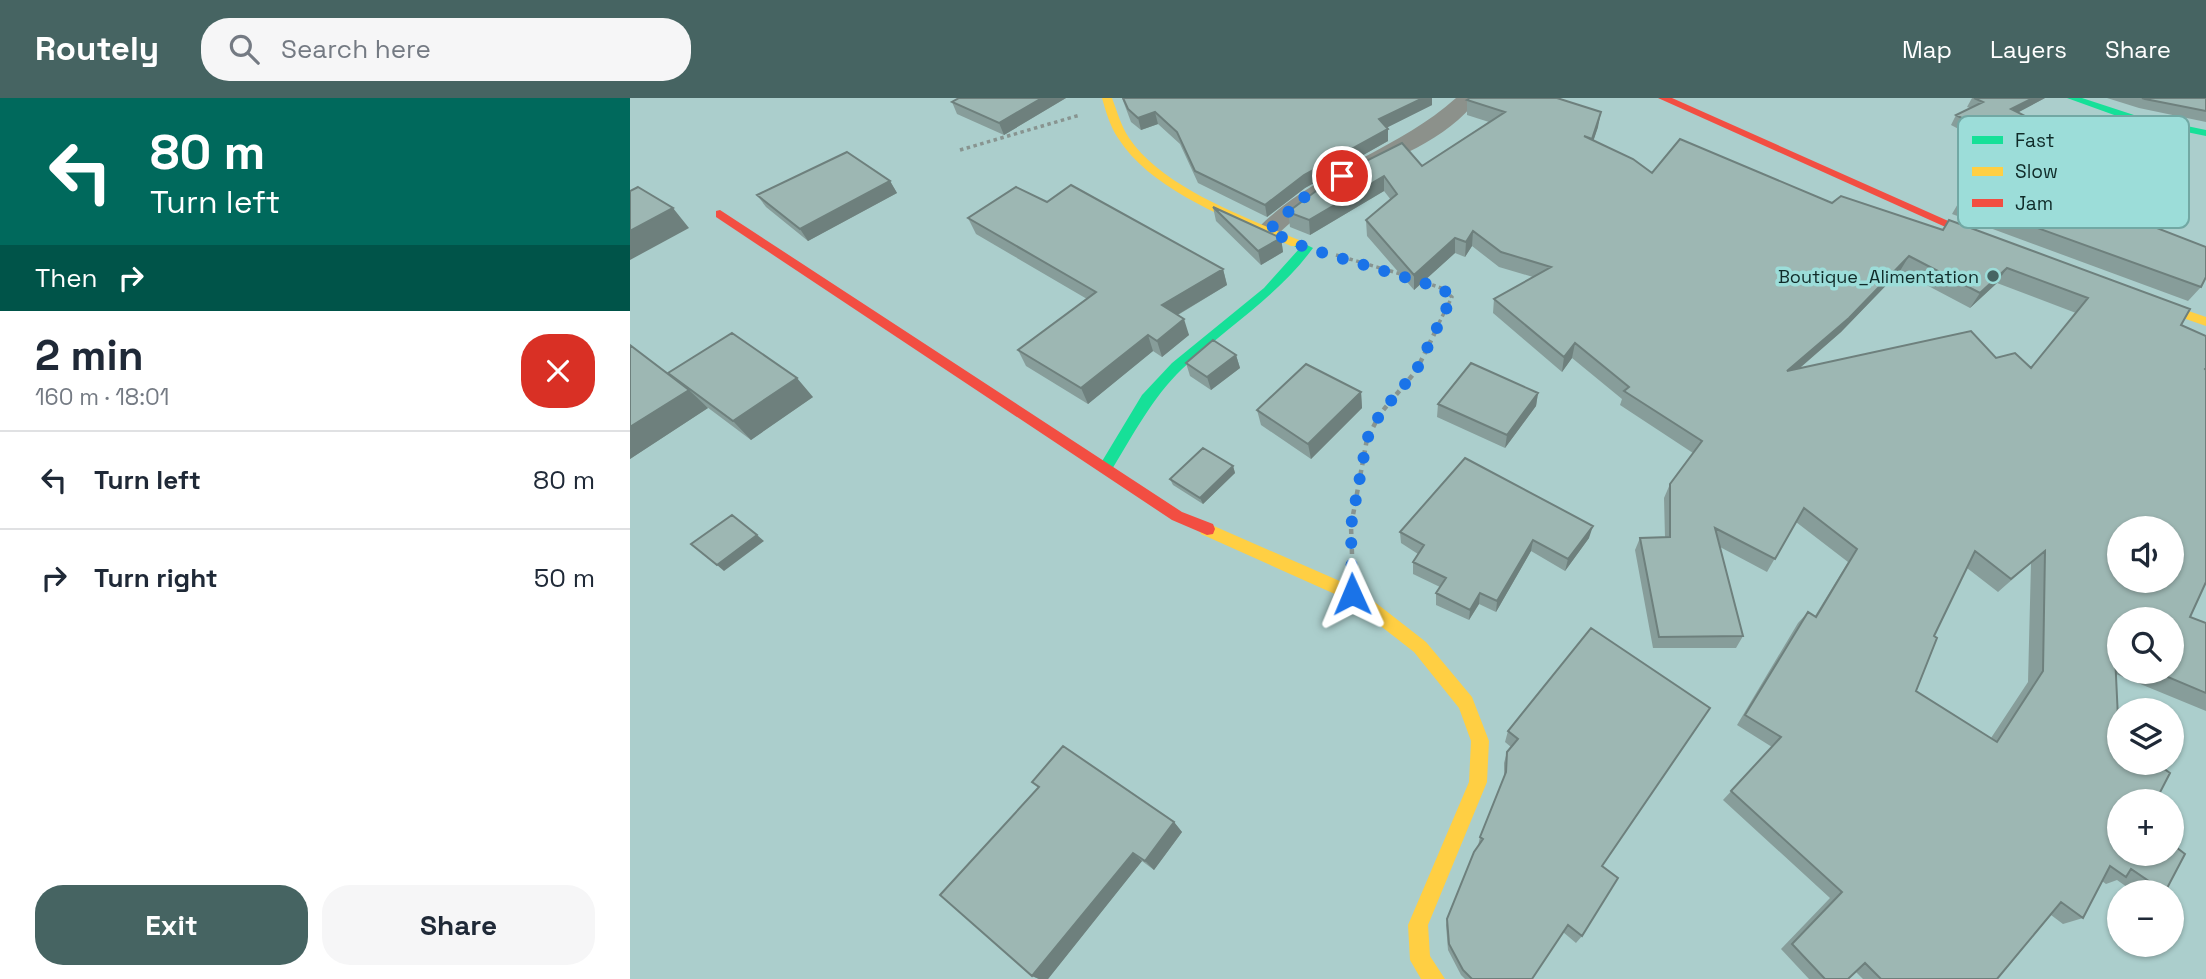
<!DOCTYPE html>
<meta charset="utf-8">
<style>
:root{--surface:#fff;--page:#f6f6f7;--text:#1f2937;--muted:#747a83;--line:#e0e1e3;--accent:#466462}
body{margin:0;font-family:"Space Grotesk",sans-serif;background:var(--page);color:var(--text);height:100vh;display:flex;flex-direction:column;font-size:26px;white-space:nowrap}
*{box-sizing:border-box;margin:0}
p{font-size:23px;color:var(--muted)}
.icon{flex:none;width:38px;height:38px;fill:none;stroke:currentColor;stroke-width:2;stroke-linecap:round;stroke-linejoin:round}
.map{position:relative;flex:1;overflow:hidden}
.drawer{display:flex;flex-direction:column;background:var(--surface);width:630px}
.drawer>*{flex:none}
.hud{background:#00695c;color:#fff;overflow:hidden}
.fabs{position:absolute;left:1477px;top:418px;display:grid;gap:14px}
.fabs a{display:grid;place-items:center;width:77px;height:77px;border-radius:50%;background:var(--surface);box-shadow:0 2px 5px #0004;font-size:35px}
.pin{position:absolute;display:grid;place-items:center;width:60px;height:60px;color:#fff;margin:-30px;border:4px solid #fff;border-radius:50%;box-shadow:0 2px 7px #0007}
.me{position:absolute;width:77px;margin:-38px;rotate:359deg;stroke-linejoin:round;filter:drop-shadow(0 0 5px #0008)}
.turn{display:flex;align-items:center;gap:24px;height:147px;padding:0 35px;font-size:32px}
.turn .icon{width:91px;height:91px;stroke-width:2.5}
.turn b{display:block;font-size:49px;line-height:60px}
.then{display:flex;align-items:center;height:66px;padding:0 35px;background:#0003;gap:14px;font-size:26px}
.round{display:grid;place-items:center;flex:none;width:74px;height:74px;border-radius:28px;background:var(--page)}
.head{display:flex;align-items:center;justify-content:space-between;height:119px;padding:0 35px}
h1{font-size:42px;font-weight:700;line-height:52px}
.button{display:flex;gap:14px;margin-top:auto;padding:14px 35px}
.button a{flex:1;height:80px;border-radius:28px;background:var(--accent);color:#fff;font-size:28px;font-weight:700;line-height:80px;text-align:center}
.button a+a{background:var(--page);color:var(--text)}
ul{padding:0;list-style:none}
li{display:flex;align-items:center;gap:21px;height:98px;padding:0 35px;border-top:2px solid var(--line)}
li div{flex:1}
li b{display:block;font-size:26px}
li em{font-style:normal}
header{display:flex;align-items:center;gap:42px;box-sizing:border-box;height:98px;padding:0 35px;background:var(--accent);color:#fff}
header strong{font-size:33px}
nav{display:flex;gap:38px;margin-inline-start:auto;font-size:24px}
.search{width:490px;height:63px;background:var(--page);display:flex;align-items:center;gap:18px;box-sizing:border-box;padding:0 24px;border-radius:28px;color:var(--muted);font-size:26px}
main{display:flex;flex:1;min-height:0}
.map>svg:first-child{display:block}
</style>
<header>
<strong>Routely</strong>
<div class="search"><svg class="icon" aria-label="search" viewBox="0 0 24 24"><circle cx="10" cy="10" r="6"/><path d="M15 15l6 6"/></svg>Search here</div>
<nav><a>Map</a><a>Layers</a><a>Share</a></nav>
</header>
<main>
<section class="drawer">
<div class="hud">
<div class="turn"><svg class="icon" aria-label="left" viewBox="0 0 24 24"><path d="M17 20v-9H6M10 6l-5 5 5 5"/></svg><div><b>80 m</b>Turn left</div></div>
<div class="then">Then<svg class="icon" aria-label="right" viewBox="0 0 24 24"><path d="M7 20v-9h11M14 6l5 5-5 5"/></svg></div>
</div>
<div class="head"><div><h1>2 min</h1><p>160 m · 18:01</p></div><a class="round" style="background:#d93025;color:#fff"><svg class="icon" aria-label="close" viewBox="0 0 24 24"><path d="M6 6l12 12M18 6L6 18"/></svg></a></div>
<ul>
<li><svg class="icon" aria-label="left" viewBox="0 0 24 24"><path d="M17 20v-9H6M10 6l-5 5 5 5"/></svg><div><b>Turn left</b></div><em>80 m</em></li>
<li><svg class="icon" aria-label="right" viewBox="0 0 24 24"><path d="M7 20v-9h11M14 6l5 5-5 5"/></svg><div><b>Turn right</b></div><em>50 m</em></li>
</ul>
<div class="button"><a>Exit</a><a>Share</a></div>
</section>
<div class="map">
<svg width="1576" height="881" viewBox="0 0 1576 881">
<rect width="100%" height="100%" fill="#abcecc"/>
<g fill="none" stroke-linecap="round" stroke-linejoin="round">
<!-- path-far1 -->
<path stroke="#889490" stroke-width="3.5" stroke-dasharray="3.5 3.5" stroke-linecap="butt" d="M330 52 450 17
M706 157 774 177
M789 182 811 190 822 199 808 227"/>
<!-- path -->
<path stroke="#889490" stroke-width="4.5" stroke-dasharray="5 5" stroke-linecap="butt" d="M722 456 721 428 737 341 750 316 786 273 809 226"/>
<!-- street -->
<path fill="#8c918b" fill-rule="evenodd" d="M826 0H848C818 43 759 61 716 85 689 100 668 117 646 138H630L626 133 630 128C687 72 767 53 826 0Z"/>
<!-- fast -->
<path fill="#16e098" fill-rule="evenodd" d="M1437 0H1452L1504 17 1576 32V38L1498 22Z
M665 141 683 150C647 199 596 230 552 271 522 300 503 337 481 373H471L469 369 471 365 512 297 542 265 634 190 669 151 659 145Z"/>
<!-- slow -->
<path fill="#ffcf43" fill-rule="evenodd" d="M472 0H482C487 13 491 28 499 40 533 90 615 119 669 142V148H661C605 123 522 94 488 40 480 28 476 14 472 0Z
M1509 196 1576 219V228L1504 203 1503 200Z
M577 425 728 491 796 544 842 599 859 643 857 684 798 827 800 858 815 881H791L780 862 778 827 839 684 841 643 829 610 784 554 716 501 571 436 569 431 571 426Z"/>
<!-- jam -->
<path fill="#f24e42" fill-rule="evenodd" d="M1028 0H1042L1370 146 1364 150 1360 149Z
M90 112 552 414 583 426 585 431 583 436 577 437 542 422 86 119V113Z"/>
</g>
<!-- wall -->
<path fill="#879d9a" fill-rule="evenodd" d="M436 0 374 37 327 16 322 4Z
M492 0H802V7L756 30 758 31V43L675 90 637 119 568 85 550 46 528 26 511 32 501 24Z
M1342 0H1415L1388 14 1399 32 1365 50 1321 27 1326 17 1340 10 1337 9Z
M1477 0H1576V24L1509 10Z
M837 2 936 3 968 29 963 43 1022 75 1202 105 1551 227 1575 271 1560 519 1576 525V613L1486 576 1489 704 1535 794H1504L1487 782 1476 786 1472 783 1453 820 1433 826 1421 817 1367 881H1233L1226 874 1218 881H1179L1151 851 1200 800 1093 702 1142 649 1107 627 1168 525 1178 514 1185 518 1218 464 1166 424 1137 474 1090 449 1113 538 1106 550H1023L1005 452 1010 440 1035 439 1034 400 1040 386 1063 355 990 307 992 301 942 260 932 274 863 215 864 201 903 179 869 169 842 148 835 159 825 155 784 192 737 138 736 122 761 102 754 93 680 137 660 129 658 114 706 78 792 68 859 24 837 17ZM1270 173 1340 210 1367 185 1446 215 1401 270 1366 260 1170 270 1211 234ZM1401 465 1398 584 1361 640 1286 593 1304 538 1337 470 1368 494ZM1489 522 1542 574H1489Z
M1355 59 1450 90 1455 84 1502 105 1524 129 1571 189 1558 203 1322 116Z
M260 83 267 95 178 143 136 109 127 97Z
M417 104 593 171 597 187 548 217 559 237 532 259 523 253 458 306 396 268 388 252 457 201 346 136 338 120Z
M583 109 651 140 653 154 631 167 586 123Z
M0 247 43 279 183 299 121 342 73 306 78 310 0 361Z
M606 257 610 270 581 292 560 278 556 265Z
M731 294 732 310 681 361 631 327 627 312Z
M908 295 906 308 875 350 807 319 808 306Z
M603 368 605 375 573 406 543 387 540 381Z
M770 434 959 440 935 473 901 453 866 514 849 506 839 522 806 507V495L810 489 783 476V464L788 456 771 445Z
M961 530 972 768 952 838 946 845 933 834 902 881H835L831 877 818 852 816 827 817 821 848 748 850 739 874 681V665L877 654 881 649 875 644 878 633Z
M402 684 544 724 552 734 524 772 512 763 418 881H409L402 878 408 689Z"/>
<!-- shaded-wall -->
<path fill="#6e807d" d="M412 0H436L374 37 369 25Z
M793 0H802V7L750 33 749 21Z
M1403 0H1415L1376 21 1381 11Z
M525 14 528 26 511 32 508 20Z
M971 14 968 29 959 56 962 41Z
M1405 23 1399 32 1365 50 1371 41Z
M758 31V43L675 90 637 119 635 107 674 77Z
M754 78V93L680 137 679 122Z
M260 83 267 95 178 143 170 131Z
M43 110 59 130 0 162V133Z
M843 133 842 148 835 159 836 144Z
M651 140 653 154 631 167 628 153Z
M825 140V155L784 192V177Z
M1279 158 1270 173 1211 234 1150 287 1157 273Z
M1377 170 1367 185 1340 210 1350 195Z
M593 171 597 187 537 223 532 207Z
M554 221 559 237 532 259 527 243Z
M518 237 523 253 458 306 451 290Z
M945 245 942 260 932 274 934 259Z
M606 257 610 270 581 292 577 279Z
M167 280 183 299 121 342 103 323Z
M59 292 78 310 0 361V329Z
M731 294 732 310 681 361 678 346Z
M908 295 906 308 875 350 877 337Z
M603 368 605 375 573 406 570 400Z
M963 428 959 440 935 473 938 461Z
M127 437 134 443 94 473 87 467Z
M903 442 901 453 866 514 867 503Z
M850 495 849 506 839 522 840 512Z
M544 724 552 734 524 772 515 763Z
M503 755 512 763 418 881H409L402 878Z"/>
<!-- building -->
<path fill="#9db7b3" stroke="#6e807d" stroke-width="2" fill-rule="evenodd" d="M329 0H412L369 25 322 4Z
M493 0H793L749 21 758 31 674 77 635 107 565 73 547 34 525 14 508 20 498 11Z
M840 0H927L971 14 962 41 954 38 1003 61 1022 75 1050 41 1202 105 1211 98 1313 132 1319 122 1560 211 1551 227 1576 238V270L1575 271 1576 272V484L1560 519 1576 525V595L1526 574H1542V522H1489V559L1485 557 1489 641V665H1526L1540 675 1525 704H1489V756H1542V746L1555 756 1535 794 1501 771 1496 779 1480 768 1453 820 1431 804 1367 881H1251L1235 865 1218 881H1195L1162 846 1212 794 1101 693 1151 639 1115 617 1178 514 1186 519 1227 451 1174 410 1145 461 1085 430 1113 538 1029 539 1010 440 1040 439V386L1072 343 994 293 999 289 945 245 934 259 864 201 921 169 871 154 843 133 836 144 825 140 784 177 736 122 767 96 754 78 679 122 658 114 706 78 772 45 792 68 875 14 837 2ZM1279 158 1350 195 1377 170 1458 200 1401 270 1385 255 1366 260 1341 233 1157 273 1219 220ZM1489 430H1542V483H1489ZM1345 453 1381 481 1415 453 1413 573 1367 644 1286 593 1307 540 1304 538Z
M1344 0H1403L1381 11 1405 23 1371 41 1326 17 1353 4Z
M1512 0H1576V13L1515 1Z
M217 54 260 83 170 131 127 97Z
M1355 59 1452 90 1455 84 1504 100 1502 105 1529 114 1524 129 1576 149V179L1571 189 1330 102Z
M441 87 593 171 532 207 554 221 527 243 518 237 451 290 388 252 466 194 338 120 386 89 417 104Z
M8 89 43 110 0 133V93Z
M583 109 651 140 628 153Z
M102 235 167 280 103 323 38 275Z
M583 242 606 257 577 279 556 265Z
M0 247 59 292 0 329Z
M841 265 908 295 877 337 808 306Z
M676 266 731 294 678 346 627 312Z
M573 350 603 368 570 400 540 381Z
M835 360 963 428 938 461 903 442 867 503 850 495 840 512 806 495 816 480 783 464 794 447 770 434Z
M102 417 127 437 87 467 61 446Z
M961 530 1080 610 972 768 988 780 952 838 938 827 902 881H842L833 872 819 846 817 821 844 754 853 741 850 739 876 674 877 654 888 641 878 633Z
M433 648 544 724 515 763 503 755 402 878 310 797 409 689 402 684Z
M1542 731 1545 733 1542 741Z"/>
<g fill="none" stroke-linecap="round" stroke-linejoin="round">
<!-- route -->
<path stroke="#1a73e8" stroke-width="12" stroke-dasharray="0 21.6" d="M712 78 673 100 638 133 677 150 811 190 822 199 786 273 750 316 737 341 721 428 722 496"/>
</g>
<!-- markers -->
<circle fill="#466462" stroke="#9cddd9" stroke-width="2.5" cx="1363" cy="178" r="7"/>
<g text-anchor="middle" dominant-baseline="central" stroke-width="7" stroke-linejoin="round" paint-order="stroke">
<!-- far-poi labels -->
<g font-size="18" fill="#102b29" stroke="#9cddd9" text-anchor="end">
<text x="1349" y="178">Boutique_Alimentation</text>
</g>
</g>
<!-- legend -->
<rect x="1328" y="18" width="231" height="112" rx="10" fill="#9cddd9" stroke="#72a8a4" stroke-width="2"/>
<rect x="1342" y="38" width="31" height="8" fill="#16e098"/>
<rect x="1342" y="69" width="31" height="9" fill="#ffcf43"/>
<rect x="1342" y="101" width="31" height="8" fill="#f24e42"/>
<g font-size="19" fill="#102b29">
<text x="1385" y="49">Fast</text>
<text x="1385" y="80">Slow</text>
<text x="1385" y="112">Jam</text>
</g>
</svg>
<div class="fabs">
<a><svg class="icon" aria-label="sound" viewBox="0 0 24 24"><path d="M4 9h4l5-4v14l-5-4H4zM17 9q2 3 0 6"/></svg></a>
<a><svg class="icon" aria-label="search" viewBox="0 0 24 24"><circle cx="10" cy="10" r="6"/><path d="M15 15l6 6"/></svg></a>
<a><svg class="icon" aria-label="layers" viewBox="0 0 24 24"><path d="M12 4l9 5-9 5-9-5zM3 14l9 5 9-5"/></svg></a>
<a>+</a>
<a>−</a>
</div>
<div class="pin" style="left:712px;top:78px;background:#d93025"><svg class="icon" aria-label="arrive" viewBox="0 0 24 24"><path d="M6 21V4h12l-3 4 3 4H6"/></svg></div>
<svg class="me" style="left:722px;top:496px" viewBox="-20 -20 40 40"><path d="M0-17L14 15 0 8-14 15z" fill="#1a73e8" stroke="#fff" stroke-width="4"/></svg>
</div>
</main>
